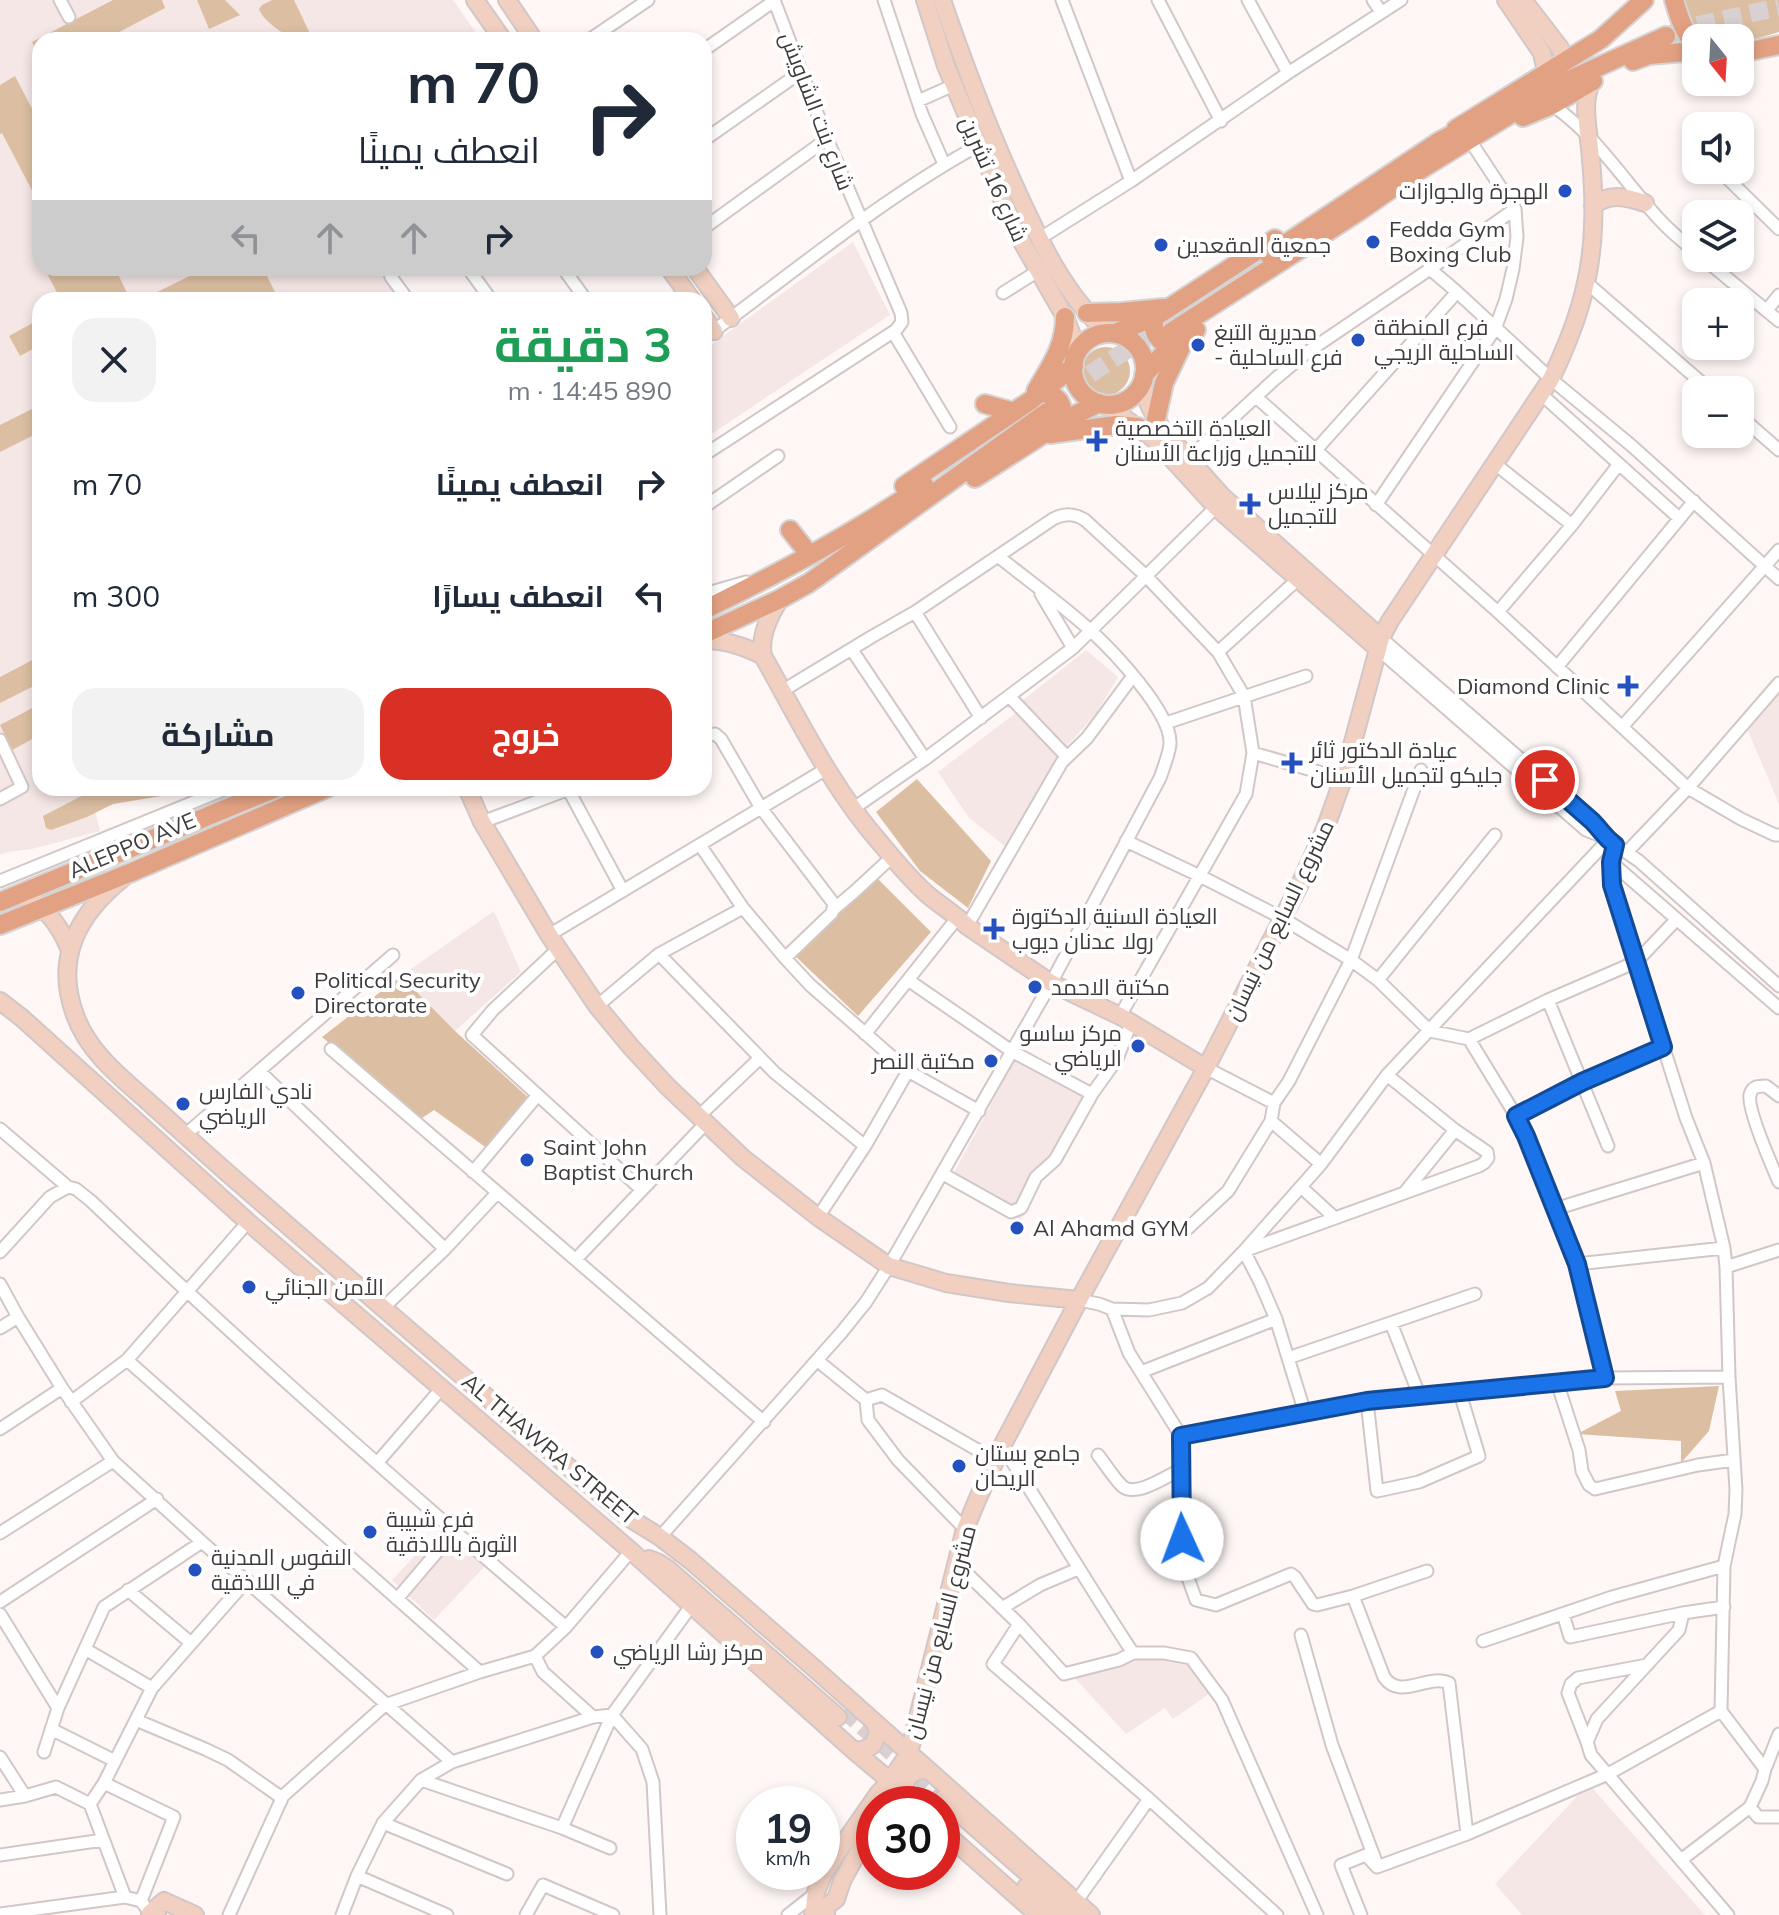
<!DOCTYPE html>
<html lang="ar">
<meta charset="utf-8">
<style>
:root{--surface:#fff;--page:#f2f2f3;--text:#1f2937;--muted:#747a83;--accent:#d93025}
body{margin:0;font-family:Mulish,Cairo,sans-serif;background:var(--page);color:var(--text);direction:rtl;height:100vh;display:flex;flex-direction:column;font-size:30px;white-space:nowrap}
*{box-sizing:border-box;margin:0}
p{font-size:26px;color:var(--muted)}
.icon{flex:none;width:44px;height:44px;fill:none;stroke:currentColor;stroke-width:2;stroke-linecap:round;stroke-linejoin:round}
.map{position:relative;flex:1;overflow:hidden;direction:ltr}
.sheet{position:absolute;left:32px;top:292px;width:680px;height:504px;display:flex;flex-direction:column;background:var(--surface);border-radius:24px;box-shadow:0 4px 12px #0003;direction:rtl}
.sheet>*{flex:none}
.hud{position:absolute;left:32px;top:32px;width:680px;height:244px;border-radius:24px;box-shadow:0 4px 12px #0003;direction:rtl;background:#fff;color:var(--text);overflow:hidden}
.needle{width:52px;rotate:162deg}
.fabs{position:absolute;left:1682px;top:24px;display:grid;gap:16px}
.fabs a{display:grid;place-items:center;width:72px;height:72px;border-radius:16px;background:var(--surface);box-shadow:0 4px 12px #0003;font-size:40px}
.speed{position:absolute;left:736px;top:1786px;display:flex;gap:16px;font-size:40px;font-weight:700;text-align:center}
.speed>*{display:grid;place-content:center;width:104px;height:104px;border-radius:50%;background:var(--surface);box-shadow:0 4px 12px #0003;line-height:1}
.speed small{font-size:20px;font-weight:400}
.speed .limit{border:12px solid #d22;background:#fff;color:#111}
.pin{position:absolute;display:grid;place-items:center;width:68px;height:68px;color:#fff;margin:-34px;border:4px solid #fff;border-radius:50%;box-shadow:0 2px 8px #0007}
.me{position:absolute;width:88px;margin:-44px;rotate:358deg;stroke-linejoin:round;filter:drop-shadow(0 0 6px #0008)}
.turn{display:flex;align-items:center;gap:28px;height:168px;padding:0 40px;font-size:36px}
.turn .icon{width:104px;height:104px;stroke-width:2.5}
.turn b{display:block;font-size:56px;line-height:68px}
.lanes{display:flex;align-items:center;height:76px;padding:0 40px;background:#0003;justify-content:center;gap:40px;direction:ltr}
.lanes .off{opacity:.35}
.round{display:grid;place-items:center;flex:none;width:84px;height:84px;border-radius:24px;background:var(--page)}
.headline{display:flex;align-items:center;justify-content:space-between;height:136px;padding:0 40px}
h1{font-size:48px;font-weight:700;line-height:60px;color:#1e9e55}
.action{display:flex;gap:16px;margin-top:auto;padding:16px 40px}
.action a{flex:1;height:92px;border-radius:24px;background:var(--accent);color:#fff;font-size:32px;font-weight:700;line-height:92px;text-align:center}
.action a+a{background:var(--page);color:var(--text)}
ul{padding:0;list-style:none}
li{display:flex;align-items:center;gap:24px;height:112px;padding:0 40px}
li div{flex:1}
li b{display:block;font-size:30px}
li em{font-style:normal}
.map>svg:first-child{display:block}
</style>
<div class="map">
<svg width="1779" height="1915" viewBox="0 0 1779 1915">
<rect width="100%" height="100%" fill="#fff7f6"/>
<!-- built -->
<path fill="#f5e7e6" d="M0 0H453L481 40H40V268H388L410 300H40V788H189L161 796 113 804 95 811 100 831 32 849 7 852 0 855Z
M853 242 890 315 704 439V350Z
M1086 650 1118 677 1095 715 1066 747 1022 701Z
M1779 690V804L1746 726Z
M1017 712 1058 757 1006 847 969 818 938 772Z
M494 911 521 972 455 1031 401 976Z
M1014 1061 1086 1099 1020 1222 948 1184Z
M444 1525 486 1565 434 1620 392 1580Z
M1144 1656 1187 1662 1209 1694 1173 1719 1165 1708 1126 1734 1071 1674 1117 1661Z
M1593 1789 1705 1915H1522L1495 1884 1582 1791Z"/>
<!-- green -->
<path fill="#dcbfa2" d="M113 0H162L165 8 104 40H40V58L32 42Z
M197 0H225L240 15 209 29Z
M272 0H294L313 40C308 40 304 41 300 40 287 38 263 21 259 9L262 5Z
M1682 0H1779V32L1745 42H1740V38C1694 38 1699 43 1682 0Z
M15 76 40 124V201L38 202 2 133 0 134V85Z
M44 268H115L129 297 124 300H61Z
M206 268H263L279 300H148L147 297Z
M40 319V345L20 356 9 336Z
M1082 371a24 24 0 1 1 48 0a24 24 0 1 1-48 0Z
M40 405V446L34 435 0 452V425Z
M40 656V683L0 703V677Z
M40 704V735L12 750 0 725Z
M917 779 991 861 968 908 920 871 876 812Z
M97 788H189L161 796 113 804 87 817 51 830 46 828 43 816Z
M878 879 931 932 858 1016 792 953Z
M401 976 455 1031 532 1101 488 1149 434 1110 419 1120 322 1037Z
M1719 1386 1709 1431 1681 1463V1441L1577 1434 1621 1411 1615 1391Z"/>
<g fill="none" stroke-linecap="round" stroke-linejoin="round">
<!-- secondary-tunnel -->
<path stroke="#d9d1d1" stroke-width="16" stroke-dasharray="16 8" stroke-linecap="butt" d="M844 1711 943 1799"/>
<!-- primary-tunnel -->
<path stroke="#d9d1d1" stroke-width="18" stroke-dasharray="18 9" stroke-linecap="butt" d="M1672 34 1690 27 1779 7
M1045 404 1166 324"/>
<!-- street casing -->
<g stroke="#d2c7c7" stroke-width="15">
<path id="street" d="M60 0 69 17
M884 0 922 114 944 164
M1062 0 1131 181
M1158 0 1221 121
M1248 0 1288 73
M1373 0 1381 12
M589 40 648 0
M704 50 774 1
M918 101 954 85
M1552 105C1596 135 1623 180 1659 219 1670 231 1683 242 1696 252
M704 140 801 72
M1719 170 1779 229
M704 228 827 139
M1039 239 1131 181 1288 73 1401 0
M1703 258 1779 321
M394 268 390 273 391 277 408 300
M468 268 491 300
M563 268 586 300
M1430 269 1457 292 1551 379 1632 446 1779 579
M1587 283 1710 390
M1003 293 1038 271
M1767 310 1779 295
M893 332 950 427
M704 338C794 272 881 199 979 145
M1541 394 1679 518
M1256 397 1498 612 1688 788 1741 819 1775 835H1779
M1740 416 1779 450
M1315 451 1457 292
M704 455 896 330 902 322 901 313 827 139 774 0
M1188 459 1275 379 1306 353 1430 269 1515 209
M1494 463 1572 525
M1376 505 1495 329 1506 299 1513 269 1517 237 1515 209 1469 139
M704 507 778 456
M704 594 746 582
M1041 594 1073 648
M915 612 981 718
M1498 612 1572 525 1619 464
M1381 638 1592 821 1599 828 1604 837
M1378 649 1586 830 1604 837 1639 861 1779 986
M852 650 925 759
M1218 652 1297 580
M1557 667 1694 501
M782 691 873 636 915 612 1053 519C1064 513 1074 513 1085 520L1146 576 1218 652 1244 696 1253 753 1246 794 1120 1016
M1009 696 1067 757
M1166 723 1306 676
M1622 727 1779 550
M704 736 715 734 721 739 761 808 834 904 832 913 785 958
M0 740 22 787 0 799
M1253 753 1343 779
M568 789 623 891
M854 808 925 759 1073 648 1216 507
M482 822C513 811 542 799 572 788
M1126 841 1200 876 1282 918 1351 960 1378 980 1430 1031 1469 1039 1548 1000 1636 962 1677 919
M700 845 743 908 785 958 810 985 908 1071 979 1111
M1627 852 1688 788 1779 683
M1611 862 1779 1008
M0 881 228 788
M834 909 854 892 892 857
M967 926 1062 762 1087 738 1133 676
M549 935 826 769
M558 949 493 1010 472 1035 642 1190
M659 954 775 1073 865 1146
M908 980 1013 1052 1092 1094 1055 1160 1036 1177 1021 1208 1011 1212 943 1174
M1378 980 1495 835
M1548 1000 1608 1146
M597 1006 659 954 743 908
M865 1034 958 917
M1469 1039 1516 1116 1539 1169 1577 1264 1605 1378
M331 1049 764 1422
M1206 1068 1274 1103
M259 1071 445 1249
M1092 1094 1117 1059 1131 1023
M1779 1096 1766 1086C1758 1086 1752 1086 1750 1095 1747 1109 1772 1166 1779 1182
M1516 1116 1582 1082 1663 1047
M698 1117 760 1058
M1271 1121 1321 1164
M0 1129 68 1187 76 1189 91 1201C245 1348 404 1489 566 1627
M185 1135 393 955
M473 1172 537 1096
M1301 1187 1335 1218
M1405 1192 1455 1130
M1555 1209 1704 1163
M818 1217 865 1146 908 1071
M1186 1230 1228 1191 1271 1121 1274 1103 1289 1081 1351 960 1421 770
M0 1252 50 1197 68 1187
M576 1259 705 1124
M1577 1264 1724 1248
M1726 1267 1779 1250
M0 1284 18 1317 62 1388 113 1461 202 1542 452 1762
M1079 1300 1099 1304 1112 1309 1149 1310 1182 1303 1208 1288 1244 1251 1321 1164 1387 1075 1608 840
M383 1308 445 1249 497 1193
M1112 1309 1129 1353 1181 1436 1367 1401 1605 1378 1729 1377
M1391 1323 1420 1397
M0 1328 18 1317
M1288 1358 1475 1294
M127 1360 480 1672
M818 1361 866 1400 882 1395 995 1460
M1141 1372 1276 1319
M1557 1382 1579 1450 1582 1471 1589 1485 1595 1489 1698 1465 1734 1460
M866 1400 868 1420 898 1460 965 1529
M1367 1401 1377 1491 1419 1482 1479 1456 1460 1393
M71 1402 127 1360 248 1222
M1305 1413 1276 1319 1260 1282 1244 1251 1479 1166 1484 1163 1488 1158 1487 1152 1455 1130 1387 1075
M0 1429 62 1388
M1181 1436 1180 1470 1182 1561 1196 1600 1216 1605 1291 1574 1295 1577 1313 1604 1317 1605 1353 1596 1384 1677C1400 1701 1428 1673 1449 1683L1467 1834
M1002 1446C1047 1515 1088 1585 1133 1653
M1098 1455C1106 1465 1113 1477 1122 1486 1135 1498 1165 1477 1180 1470
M377 1463 441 1389
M0 1533 113 1461
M660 1537 841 1333 866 1302 889 1266 1051 983 1160 778C1163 769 1170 752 1170 743 1171 712 1113 651 1090 630 1061 604 1029 581 999 557
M956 1563 1019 1624 1064 1674 1119 1660 1133 1653H1164L1191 1658 1222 1700 1317 1915
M128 1590 191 1643
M1353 1596 1427 1571
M397 1599 454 1532
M0 1602 157 1499
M1002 1608 1040 1585 1078 1569
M1683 1613 1679 1630 1597 1719 1587 1742 1591 1755 1728 1915
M0 1614 58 1708
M1563 1614 1570 1637 1683 1613 1724 1607
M1019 1624 993 1664 1149 1799 1277 1915
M1301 1635 1332 1745 1376 1862
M1483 1641 1612 1597 1724 1566
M85 1649 152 1688
M535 1656 543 1672 593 1717
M1721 1711 1765 1769 1762 1781 1750 1807 1758 1817H1779
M136 1720 205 1749 228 1760 282 1798
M51 1729 115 1761
M1587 1742 1568 1693 1571 1684 1578 1678 1647 1665
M44 1752 58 1708 104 1607 202 1542
M0 1757 25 1796
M1765 1769 1779 1734
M421 1780 562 1828 610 1848
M104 1783 174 1817 141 1901
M0 1800 25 1796 56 1787 90 1804 125 1897 141 1901 150 1913
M90 1804 104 1783 152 1688 247 1580
M383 1823 507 1874
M562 1828 612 1715 691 1606
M0 1855 103 1840
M1681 1860 1750 1807
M357 1876 447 1915
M1076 1902 1149 1799
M0 1914 125 1897
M229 1915 283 1796 385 1705 480 1672 535 1656 566 1627 631 1551
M342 1915 357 1876 383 1823 421 1780 452 1762 593 1717 612 1715 642 1749 653 1782 660 1915
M526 1915 543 1885 613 1915
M788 1915 816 1893
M1361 1915 1341 1865 1366 1855 1377 1867 1467 1834 1608 1774 1721 1711 1724 1566 1735 1514 1736 1490 1729 1377 1726 1267 1724 1248 1704 1163 1686 1118 1612 885 1611 862 1615 845"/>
</g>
<!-- secondary casing -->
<g stroke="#d2c7c7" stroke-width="20">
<path id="secondary" d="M475 0 503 40
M507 0 534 40
M925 0 946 66 1014 228 1065 317 1078 351
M942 0C964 64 988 128 1016 189 1040 241 1064 295 1108 333
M1506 0 1542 53 1546 72
M1523 0 1560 48 1564 61
M1593 206C1609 192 1627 197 1645 203
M669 268 692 300
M695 268 731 318
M704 317 714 331
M1141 385 1150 407 1162 429 1222 496 1381 638
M1104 404 1154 439 1216 507 1378 649
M780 599C769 616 759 636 763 656 799 720 833 790 882 845 896 862 911 880 928 895 941 906 955 914 967 926L1051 983 1120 1016 1206 1068
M704 640C726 640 744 646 763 656
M467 788 482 822 549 935 597 1006 631 1047 667 1086 743 1158 818 1217 889 1266 946 1283 1009 1293 1079 1300
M123 878C78 914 54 958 75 1015 89 1054 123 1079 153 1106 182 1132 210 1158 239 1183 367 1295 496 1405 626 1516L660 1537 690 1560 814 1668 1091 1915
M21 894C45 906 59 924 69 948
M0 1001 22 1018 248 1222 631 1551 852 1749 890 1781 913 1804
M649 1559 657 1562 668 1569 838 1717
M852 1749 861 1751 873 1745 878 1732 875 1724
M906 1797C901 1781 911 1769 928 1770
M943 1799 1075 1915
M942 1830 1038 1915
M1026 1887 1057 1915
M157 1915 150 1913 164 1901 195 1915
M813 1915 816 1892 824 1872 878 1794 890 1781 909 1753 965 1529 978 1498 1002 1446 1079 1300 1206 1068 1301 882 1325 829 1343 779 1381 638 1390 621 1551 379C1575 329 1591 283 1593 227 1594 205 1593 182 1591 160 1590 136 1580 103 1592 81
M826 1915V1907L836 1899 842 1881 874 1823"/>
</g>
<!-- primary casing -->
<g stroke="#d5d4d4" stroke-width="22">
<path id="primary" d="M1674 0C1679 16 1683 33 1696 44
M1740 53 1779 45
M1633 61 1649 55 1696 51
M1523 117 1552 105 1593 81
M1456 129 1601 39 1644 0
M1269 255 1440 141 1469 126
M1087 313 1122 312 1164 308
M1155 317C1151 332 1158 343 1173 346
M1171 332 1358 212 1410 176 1532 101 1567 81 1666 36
M1115 333 1155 317 1275 239
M1073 369a36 36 0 1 1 72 0a36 36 0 1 1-72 0Z
M1144 375 1165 352 1196 330
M1036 391C1050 367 1065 347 1065 317
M1041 393C1060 394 1068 409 1058 425
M985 404 1014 412
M1156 419 1164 383 1183 343
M1050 434 1116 425 1138 427
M975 478 1067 419 1099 403
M904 486 1030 401 1074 366
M790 530 809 554
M704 610C779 573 855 533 924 485
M704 634 780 599 809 583 1047 412
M0 902 276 788
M0 925 132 872 327 788"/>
</g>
<!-- street -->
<use href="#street" stroke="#fff" stroke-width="11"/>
<!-- secondary -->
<use href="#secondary" stroke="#f1d0c1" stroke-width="16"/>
<!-- primary -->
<use href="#primary" stroke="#e3a183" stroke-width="18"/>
</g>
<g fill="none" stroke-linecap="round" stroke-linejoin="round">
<!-- route casing -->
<g stroke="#114b97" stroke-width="20">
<path id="route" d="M1182 1539 1181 1436 1367 1401 1605 1378 1577 1264 1526 1136 1516 1116 1582 1082 1663 1047 1612 885 1611 862 1615 845C1603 836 1602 831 1592 821L1545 780"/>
</g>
<!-- route -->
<use href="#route" stroke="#1a73e8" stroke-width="14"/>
</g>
<!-- markers -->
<g fill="#2451bf" stroke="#fff" stroke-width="3">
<circle cx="1565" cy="191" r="8"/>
<circle cx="1373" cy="242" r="8"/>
<circle cx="1161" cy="245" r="8"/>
<circle cx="1358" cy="340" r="8"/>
<circle cx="1198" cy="345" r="8"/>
<path d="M1093 429h8v8h8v8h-8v8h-8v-8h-8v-8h8z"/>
<path d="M1246 492h8v8h8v8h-8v8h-8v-8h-8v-8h8z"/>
<path d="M1624 674h8v8h8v8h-8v8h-8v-8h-8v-8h8z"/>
<path d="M1288 751h8v8h8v8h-8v8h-8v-8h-8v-8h8z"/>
<path d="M990 917h8v8h8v8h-8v8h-8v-8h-8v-8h8z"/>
<circle cx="1035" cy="987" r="8"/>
<circle cx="298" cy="993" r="8"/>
<circle cx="1138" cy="1046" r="8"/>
<circle cx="991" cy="1061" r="8"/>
<circle cx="183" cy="1104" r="8"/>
<circle cx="527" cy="1160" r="8"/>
<circle cx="1017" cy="1228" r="8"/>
<circle cx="249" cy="1287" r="8"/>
<circle cx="959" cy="1466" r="8"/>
<circle cx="370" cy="1532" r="8"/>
<circle cx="195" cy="1570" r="8"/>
<circle cx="597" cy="1652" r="8"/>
</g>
<g text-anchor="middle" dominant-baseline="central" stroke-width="8" stroke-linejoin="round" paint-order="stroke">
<!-- street labels -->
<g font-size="22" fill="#3f3b3b" stroke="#fff">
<text transform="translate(817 111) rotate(69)">شارع بنت الشاويش</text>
<text transform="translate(994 179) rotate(66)">شارع 16 تشرين</text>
<text transform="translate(132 845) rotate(-23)">ALEPPO AVE</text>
<text transform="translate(1279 920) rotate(-64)">مشروع السابع من نيسان</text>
<text transform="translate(550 1449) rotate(40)">AL THAWRA STREET</text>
<text transform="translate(940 1632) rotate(-75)">مشروع السابع من نيسان</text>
</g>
<!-- poi labels -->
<g font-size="22" fill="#3f3b3b" stroke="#fff" text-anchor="start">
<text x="1549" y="191" text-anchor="end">الهجرة والجوازات</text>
<text x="1389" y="229">Fedda Gym<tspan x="1389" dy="25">Boxing Club</tspan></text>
<text x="1177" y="245">جمعية المقعدين</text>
<text x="1374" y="327">فرع المنطقة<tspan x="1374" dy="25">الساحلية الريجي</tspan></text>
<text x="1214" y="332">مديرية التبغ<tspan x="1214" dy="25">- فرع الساحلية</tspan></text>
<text x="1115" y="428">العيادة التخصصية<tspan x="1115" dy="25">للتجميل وزراعة الأسنان</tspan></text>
<text x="1268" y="491">مركز ليلاس<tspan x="1268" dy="25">للتجميل</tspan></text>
<text x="1610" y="686" text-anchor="end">Diamond Clinic</text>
<text x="1310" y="750">عيادة الدكتور ثائر<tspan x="1310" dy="25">جليكو لتجميل الأسنان</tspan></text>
<text x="1012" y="916">العيادة السنية الدكتورة<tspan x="1012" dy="25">رولا عدنان ديوب</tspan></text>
<text x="314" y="980">Political Security<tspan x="314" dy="25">Directorate</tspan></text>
<text x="1051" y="987">مكتبة الاحمد</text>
<text x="1122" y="1033" text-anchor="end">مركز ساسو<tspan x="1122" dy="25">الرياضي</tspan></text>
<text x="975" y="1061" text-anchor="end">مكتبة النصر</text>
<text x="199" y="1091">نادي الفارس<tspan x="199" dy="25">الرياضي</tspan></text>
<text x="543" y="1147">Saint John<tspan x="543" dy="25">Baptist Church</tspan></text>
<text x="1033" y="1228">Al Ahamd GYM</text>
<text x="265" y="1287">الأمن الجنائي</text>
<text x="975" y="1453">جامع بستان<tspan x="975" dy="25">الريحان</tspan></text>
<text x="386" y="1519">فرع شبيبة<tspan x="386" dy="25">الثورة باللاذقية</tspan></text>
<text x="211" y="1557">النفوس المدنية<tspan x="211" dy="25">في اللاذقية</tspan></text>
<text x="613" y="1652">مركز رشا الرياضي</text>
</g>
</g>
</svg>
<div class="fabs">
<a><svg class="needle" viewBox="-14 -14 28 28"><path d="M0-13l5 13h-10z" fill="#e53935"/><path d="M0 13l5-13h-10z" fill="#747a83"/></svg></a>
<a><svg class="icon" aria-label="sound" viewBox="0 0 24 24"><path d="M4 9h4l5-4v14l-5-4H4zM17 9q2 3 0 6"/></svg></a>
<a><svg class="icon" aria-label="layers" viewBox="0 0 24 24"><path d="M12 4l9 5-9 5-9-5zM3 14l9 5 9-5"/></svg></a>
<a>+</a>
<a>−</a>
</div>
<div class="speed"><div>19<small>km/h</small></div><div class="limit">30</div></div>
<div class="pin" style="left:1545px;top:780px;background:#d93025"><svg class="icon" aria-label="arrive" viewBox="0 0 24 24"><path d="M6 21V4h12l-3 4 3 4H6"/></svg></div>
<svg class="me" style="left:1182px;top:1539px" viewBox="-20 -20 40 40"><circle r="19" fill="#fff"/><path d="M0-13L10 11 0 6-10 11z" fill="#1a73e8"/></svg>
<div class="hud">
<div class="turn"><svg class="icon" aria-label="right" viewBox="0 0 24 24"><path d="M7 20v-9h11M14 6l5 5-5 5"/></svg><div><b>70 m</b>انعطف يمينًا</div></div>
<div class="lanes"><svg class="icon off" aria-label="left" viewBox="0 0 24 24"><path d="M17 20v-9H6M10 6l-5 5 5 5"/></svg><svg class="icon off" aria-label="ahead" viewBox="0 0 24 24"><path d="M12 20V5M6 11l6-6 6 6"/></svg><svg class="icon off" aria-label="ahead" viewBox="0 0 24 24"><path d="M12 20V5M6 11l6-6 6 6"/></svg><svg class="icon" aria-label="right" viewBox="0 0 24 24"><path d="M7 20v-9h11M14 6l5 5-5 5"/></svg></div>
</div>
<section class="sheet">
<div class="headline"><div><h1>3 دقيقة</h1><p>890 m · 14:45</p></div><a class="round"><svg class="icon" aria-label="close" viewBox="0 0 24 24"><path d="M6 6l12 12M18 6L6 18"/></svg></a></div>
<ul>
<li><svg class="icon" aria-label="right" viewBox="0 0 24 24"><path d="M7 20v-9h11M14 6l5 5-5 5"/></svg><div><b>انعطف يمينًا</b></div><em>70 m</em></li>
<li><svg class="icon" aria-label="left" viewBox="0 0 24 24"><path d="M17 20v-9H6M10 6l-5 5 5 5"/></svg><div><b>انعطف يسارًا</b></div><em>300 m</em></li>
</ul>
<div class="action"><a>خروج</a><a>مشاركة</a></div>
</section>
</div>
